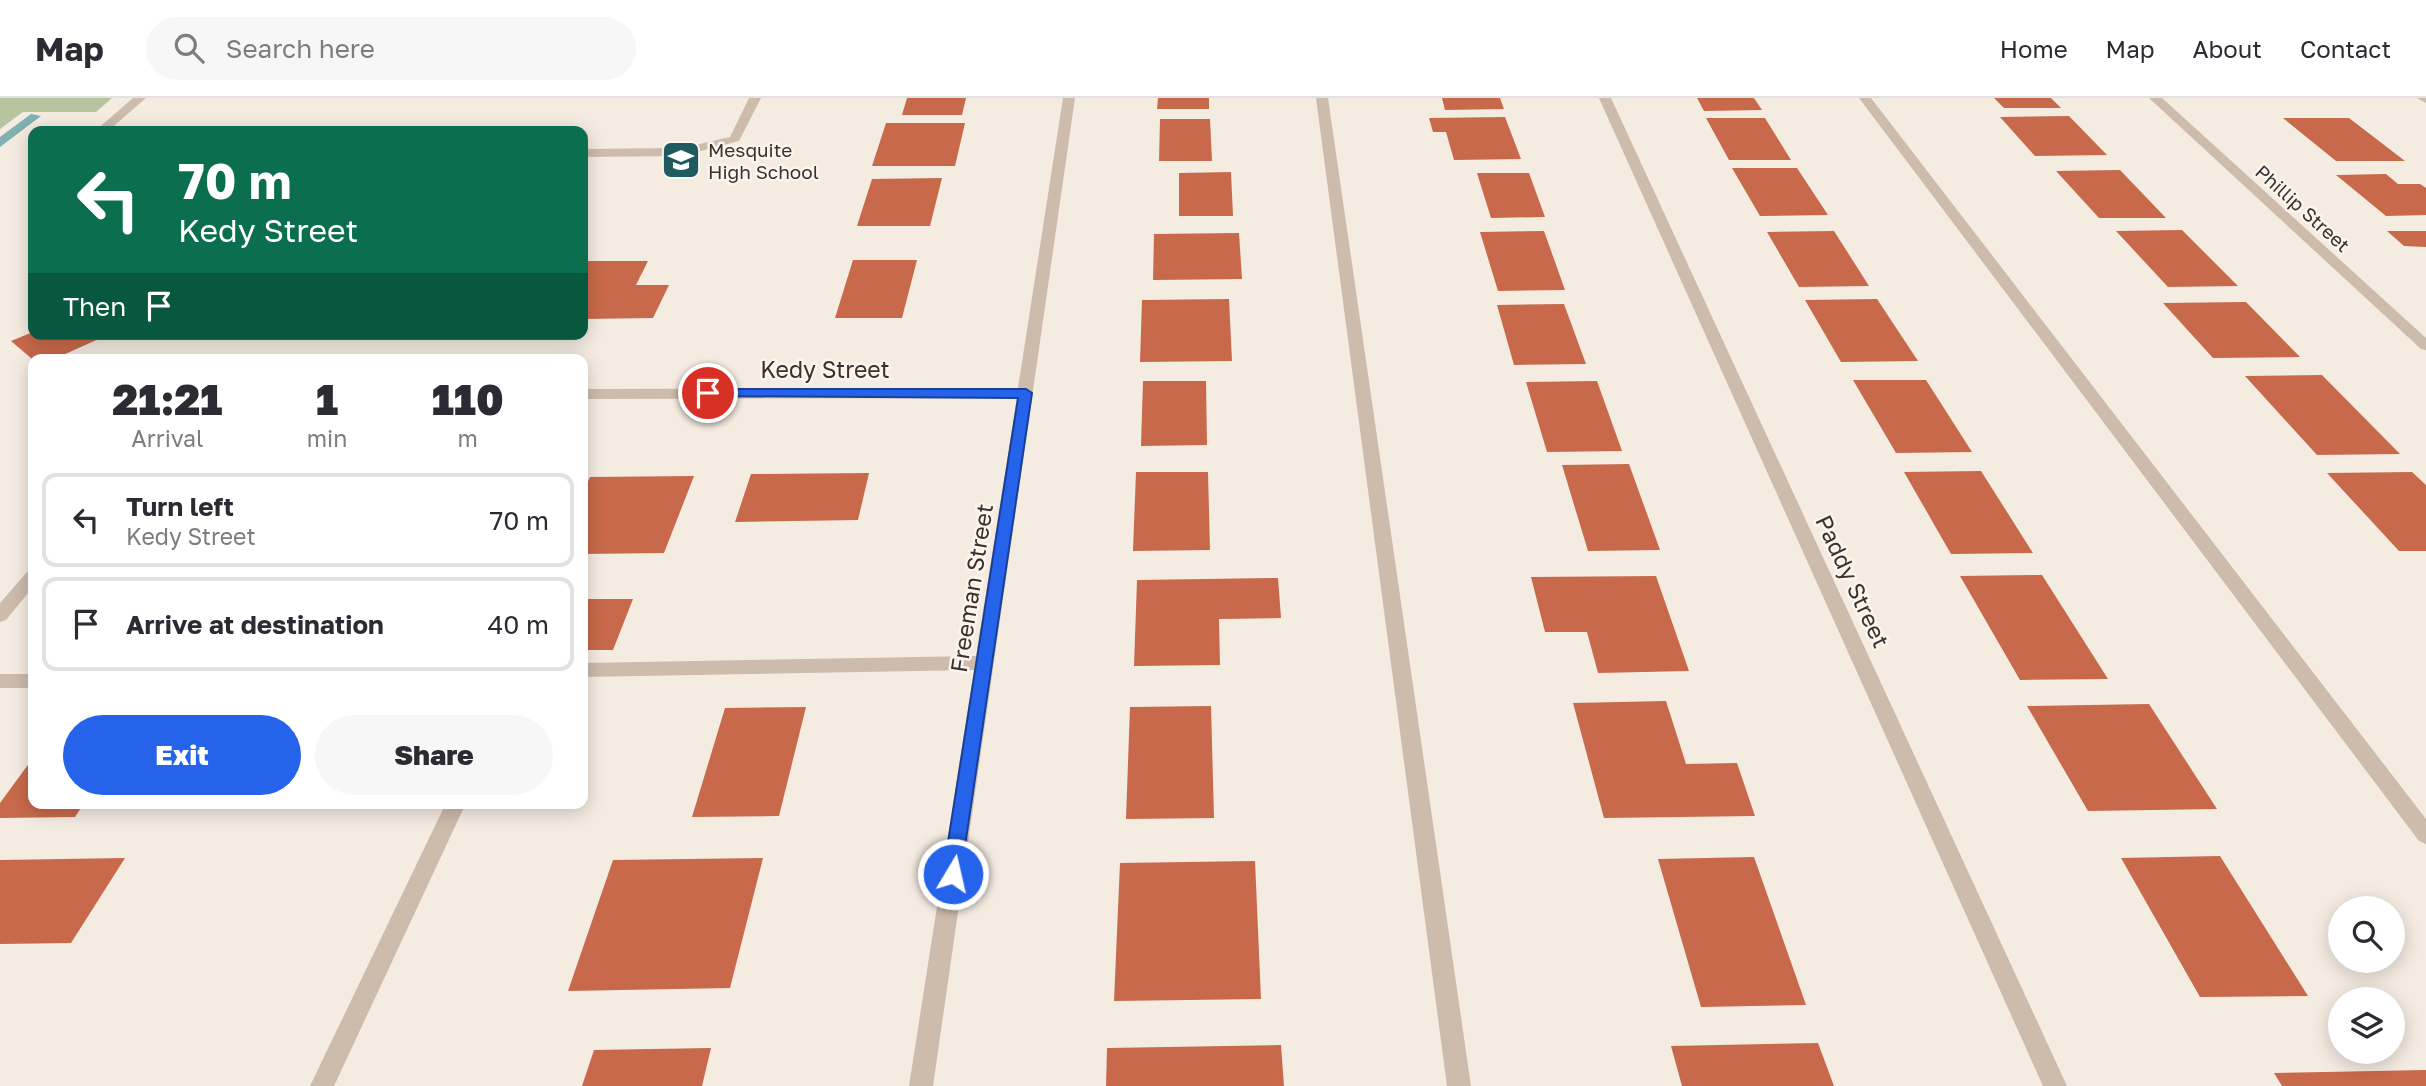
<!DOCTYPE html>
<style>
:root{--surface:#fff;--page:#f7f7f7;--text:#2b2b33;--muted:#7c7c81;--line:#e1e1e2;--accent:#2563eb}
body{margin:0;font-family:"Golos Text",sans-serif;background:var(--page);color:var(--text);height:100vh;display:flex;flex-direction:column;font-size:26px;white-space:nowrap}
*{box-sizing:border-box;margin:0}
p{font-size:23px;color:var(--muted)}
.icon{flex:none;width:38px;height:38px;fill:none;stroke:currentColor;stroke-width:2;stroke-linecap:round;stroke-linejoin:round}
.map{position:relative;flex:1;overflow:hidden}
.drawer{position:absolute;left:28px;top:256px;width:560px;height:455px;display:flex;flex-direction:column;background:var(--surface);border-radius:14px;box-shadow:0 4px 18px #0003}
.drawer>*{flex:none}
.guide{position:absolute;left:28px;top:28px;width:560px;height:214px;border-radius:14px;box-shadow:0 4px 18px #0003;background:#0b6e4f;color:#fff;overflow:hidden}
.buttons{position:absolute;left:2328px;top:798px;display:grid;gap:14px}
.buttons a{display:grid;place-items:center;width:77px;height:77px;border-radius:50%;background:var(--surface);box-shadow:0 4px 18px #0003;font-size:35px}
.pin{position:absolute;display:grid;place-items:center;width:60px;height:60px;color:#fff;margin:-30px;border:4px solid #fff;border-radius:50%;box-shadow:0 2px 7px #0007}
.me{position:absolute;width:77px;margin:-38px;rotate:9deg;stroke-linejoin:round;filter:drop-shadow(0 0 5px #0008)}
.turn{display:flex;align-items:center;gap:24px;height:147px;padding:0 35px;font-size:32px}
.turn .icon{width:91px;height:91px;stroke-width:2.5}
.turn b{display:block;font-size:49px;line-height:60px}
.then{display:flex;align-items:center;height:66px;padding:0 35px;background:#0003;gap:14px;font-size:26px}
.eta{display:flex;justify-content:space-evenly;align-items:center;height:119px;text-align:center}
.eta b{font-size:42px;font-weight:800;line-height:49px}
.primary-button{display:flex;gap:14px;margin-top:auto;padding:14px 35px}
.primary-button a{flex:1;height:80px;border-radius:42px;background:var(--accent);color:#fff;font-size:28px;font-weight:800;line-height:80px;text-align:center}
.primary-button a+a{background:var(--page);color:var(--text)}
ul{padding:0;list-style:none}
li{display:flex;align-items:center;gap:21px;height:94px;margin:0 14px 10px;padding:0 21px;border:4px solid var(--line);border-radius:14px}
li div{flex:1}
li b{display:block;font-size:26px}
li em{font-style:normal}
header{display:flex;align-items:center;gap:42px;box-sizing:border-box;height:98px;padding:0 35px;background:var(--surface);border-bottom:2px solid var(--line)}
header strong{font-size:33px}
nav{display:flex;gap:38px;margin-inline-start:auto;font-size:24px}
.search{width:490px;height:63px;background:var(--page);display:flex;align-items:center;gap:18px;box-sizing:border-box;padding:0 24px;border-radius:38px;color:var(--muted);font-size:26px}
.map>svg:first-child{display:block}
</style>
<header>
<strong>Map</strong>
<div class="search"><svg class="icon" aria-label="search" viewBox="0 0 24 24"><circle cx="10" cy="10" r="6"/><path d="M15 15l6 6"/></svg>Search here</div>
<nav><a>Home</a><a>Map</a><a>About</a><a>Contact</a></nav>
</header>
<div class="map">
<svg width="2426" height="988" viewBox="0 0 2426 988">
<rect width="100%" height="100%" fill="#f4ebe1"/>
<!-- green -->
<path fill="#b8c4a0" d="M0 0H112L96 14H23L0 31Z"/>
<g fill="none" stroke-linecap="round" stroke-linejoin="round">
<!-- stream -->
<path fill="#7fb0b2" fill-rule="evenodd" d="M31 16 41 18 0 49V39Z"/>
</g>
<!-- building -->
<path fill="#c8694b" d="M907 0H966L962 17H902Z
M1158 0H1209V11H1157Z
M1442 0H1500L1504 11 1445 12Z
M1697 0H1754L1762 12 1704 13Z
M1994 0H2051L2061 10H2004Z
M2069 18 2107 57 2035 58 2000 19Z
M1505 19 1521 61 1454 62 1446 34H1433L1429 20Z
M1706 20H1765L1791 62H1729Z
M2283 20H2349L2405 63H2336Z
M1160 21H1210L1212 63H1159Z
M886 25H965L955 68H872Z
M1732 70H1797L1828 117 1760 118Z
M2120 72 2166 120H2099L2056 73Z
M1231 74 1233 118H1179V75Z
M1477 75H1529L1545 119 1491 120Z
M2386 76 2398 86H2420L2426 90V117L2386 118 2336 77Z
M942 80 930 128H857L872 81Z
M2182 132 2238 188 2168 189 2116 133Z
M1544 133 1565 192 1498 193 1480 134Z
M1834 133 1869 188 1799 189 1767 134Z
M2387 133H2426V149L2404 148Z
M1239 135 1242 181 1153 182 1154 136Z
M853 162H917L902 220H835Z
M585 163H648L636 187H669L653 220 583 221Z
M1229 201 1232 263 1140 264 1142 202Z
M1877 201 1918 263 1841 264 1805 202Z
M2246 204 2300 259 2213 260 2163 205Z
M1564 206 1586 266 1514 267 1497 207Z
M33 234V236H110L54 261H32L11 243Z
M2322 277 2400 356 2317 357 2245 278Z
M1853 282H1926L1972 354 1896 355Z
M1143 283H1206L1207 347 1141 348Z
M1597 283 1622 353 1547 354 1526 284Z
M1629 366 1660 452 1588 453 1562 367Z
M1981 373 2033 455 1951 456 1904 374Z
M1136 374H1208L1210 452 1133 453Z
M2412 374 2426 387V453H2399L2327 375Z
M869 375 858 422 735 424 751 376Z
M694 378 664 455 583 456V394L590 379Z
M2042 477 2108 581 2020 582 1960 478Z
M1656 478 1689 573 1598 575 1587 534H1545L1531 479Z
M1278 480 1281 520 1219 521 1220 567 1134 568 1137 482Z
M583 501H633L613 552H583Z
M1666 603 1686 666 1737 665 1755 718 1604 720 1573 605Z
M2149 606 2217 711 2088 713 2027 608Z
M1211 608 1214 720 1126 721 1130 609Z
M806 609 779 718 692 719 725 610Z
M33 660V705H84L75 719 0 720V705Z
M2220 758 2308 898 2200 899 2121 760Z
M1754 759 1806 907 1701 909 1658 761Z
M125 760 71 845 0 846V762Z
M763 760 730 890 568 893 613 762Z
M1255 763 1261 901 1114 903 1120 765Z
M1818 945 1834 988H1682L1671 948Z
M1281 947 1284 988H1106L1107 950Z
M711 950 702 988H582L594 952Z
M2426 972V988H2282L2274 975Z"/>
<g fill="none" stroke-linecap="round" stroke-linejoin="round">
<!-- minor -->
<path fill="#cdbbac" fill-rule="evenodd" d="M133 0H146L108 33H95Z
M749 0H761L739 43 682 58 583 59V51L682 50 730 39Z
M1063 0H1075L933 988H909L974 572 583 579V565L976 558 1017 300 583 301V291L1018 290Z
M1316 0H1328L1471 988H1447Z
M1599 0H1611L2067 988H2043Z
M1859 0H1871L2426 721V746L2419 743Z
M2149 0H2162L2426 240V252L2421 251Z
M2417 0H2426V5Z
M33 472V489L6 522 0 524V505L27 474Z
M0 576H33V590H0Z
M446 705H466L334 988H310Z"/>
</g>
<!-- route -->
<path fill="#2563eb" stroke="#184099" stroke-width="2" d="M708 291H1026L1032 295 960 782 953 785 946 782 943 776 1018 300 703 298V292Z"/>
<!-- icons -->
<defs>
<g id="school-square" transform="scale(2.0125)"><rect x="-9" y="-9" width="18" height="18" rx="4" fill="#1f5a5e" stroke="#fbf5ee"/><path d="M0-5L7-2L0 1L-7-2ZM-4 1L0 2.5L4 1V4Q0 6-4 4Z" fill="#fff"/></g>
</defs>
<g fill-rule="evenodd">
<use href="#school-square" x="681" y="62"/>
</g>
<g text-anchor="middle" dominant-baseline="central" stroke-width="5" stroke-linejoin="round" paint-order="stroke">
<!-- far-poi labels -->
<g font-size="19" fill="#3b302b" stroke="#fbf5ee" text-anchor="start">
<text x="708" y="51">Mesquite<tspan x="708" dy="22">High School</tspan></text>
</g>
<!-- far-street labels -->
<g font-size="19" fill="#3b302b" stroke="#fbf5ee">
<text transform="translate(2303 110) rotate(42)">Phillip Street</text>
</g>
<!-- street labels -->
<g font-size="23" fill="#3b302b" stroke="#fbf5ee">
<text x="825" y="271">Kedy Street</text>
<text transform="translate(1853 483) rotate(65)">Paddy Street</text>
<text transform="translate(971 490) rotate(-81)">Freeman Street</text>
</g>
</g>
</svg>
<div class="buttons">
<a><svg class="icon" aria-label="search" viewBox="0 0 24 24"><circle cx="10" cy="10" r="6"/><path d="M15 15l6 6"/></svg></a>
<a><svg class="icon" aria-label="layers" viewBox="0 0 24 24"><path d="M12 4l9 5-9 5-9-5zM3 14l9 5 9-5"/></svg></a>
</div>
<div class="pin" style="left:708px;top:295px;background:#d93025"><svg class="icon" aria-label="arrive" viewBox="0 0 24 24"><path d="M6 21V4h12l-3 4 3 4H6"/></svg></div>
<svg class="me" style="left:953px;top:776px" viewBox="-20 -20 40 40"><circle r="17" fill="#2563eb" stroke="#fff" stroke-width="3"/><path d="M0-11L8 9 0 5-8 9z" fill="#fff"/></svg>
<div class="guide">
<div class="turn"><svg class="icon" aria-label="left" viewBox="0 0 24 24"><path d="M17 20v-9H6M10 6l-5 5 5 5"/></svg><div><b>70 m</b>Kedy Street</div></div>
<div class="then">Then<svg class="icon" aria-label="arrive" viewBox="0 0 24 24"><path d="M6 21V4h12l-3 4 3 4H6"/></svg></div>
</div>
<section class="drawer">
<div class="eta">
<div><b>21:21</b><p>Arrival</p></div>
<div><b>1</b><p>min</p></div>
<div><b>110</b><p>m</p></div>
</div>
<ul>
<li><svg class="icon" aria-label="left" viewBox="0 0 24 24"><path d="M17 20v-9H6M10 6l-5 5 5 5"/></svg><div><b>Turn left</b><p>Kedy Street</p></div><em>70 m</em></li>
<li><svg class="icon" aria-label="arrive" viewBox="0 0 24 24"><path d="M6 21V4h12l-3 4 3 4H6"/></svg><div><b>Arrive at destination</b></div><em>40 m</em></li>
</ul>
<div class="primary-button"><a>Exit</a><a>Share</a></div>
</section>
</div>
